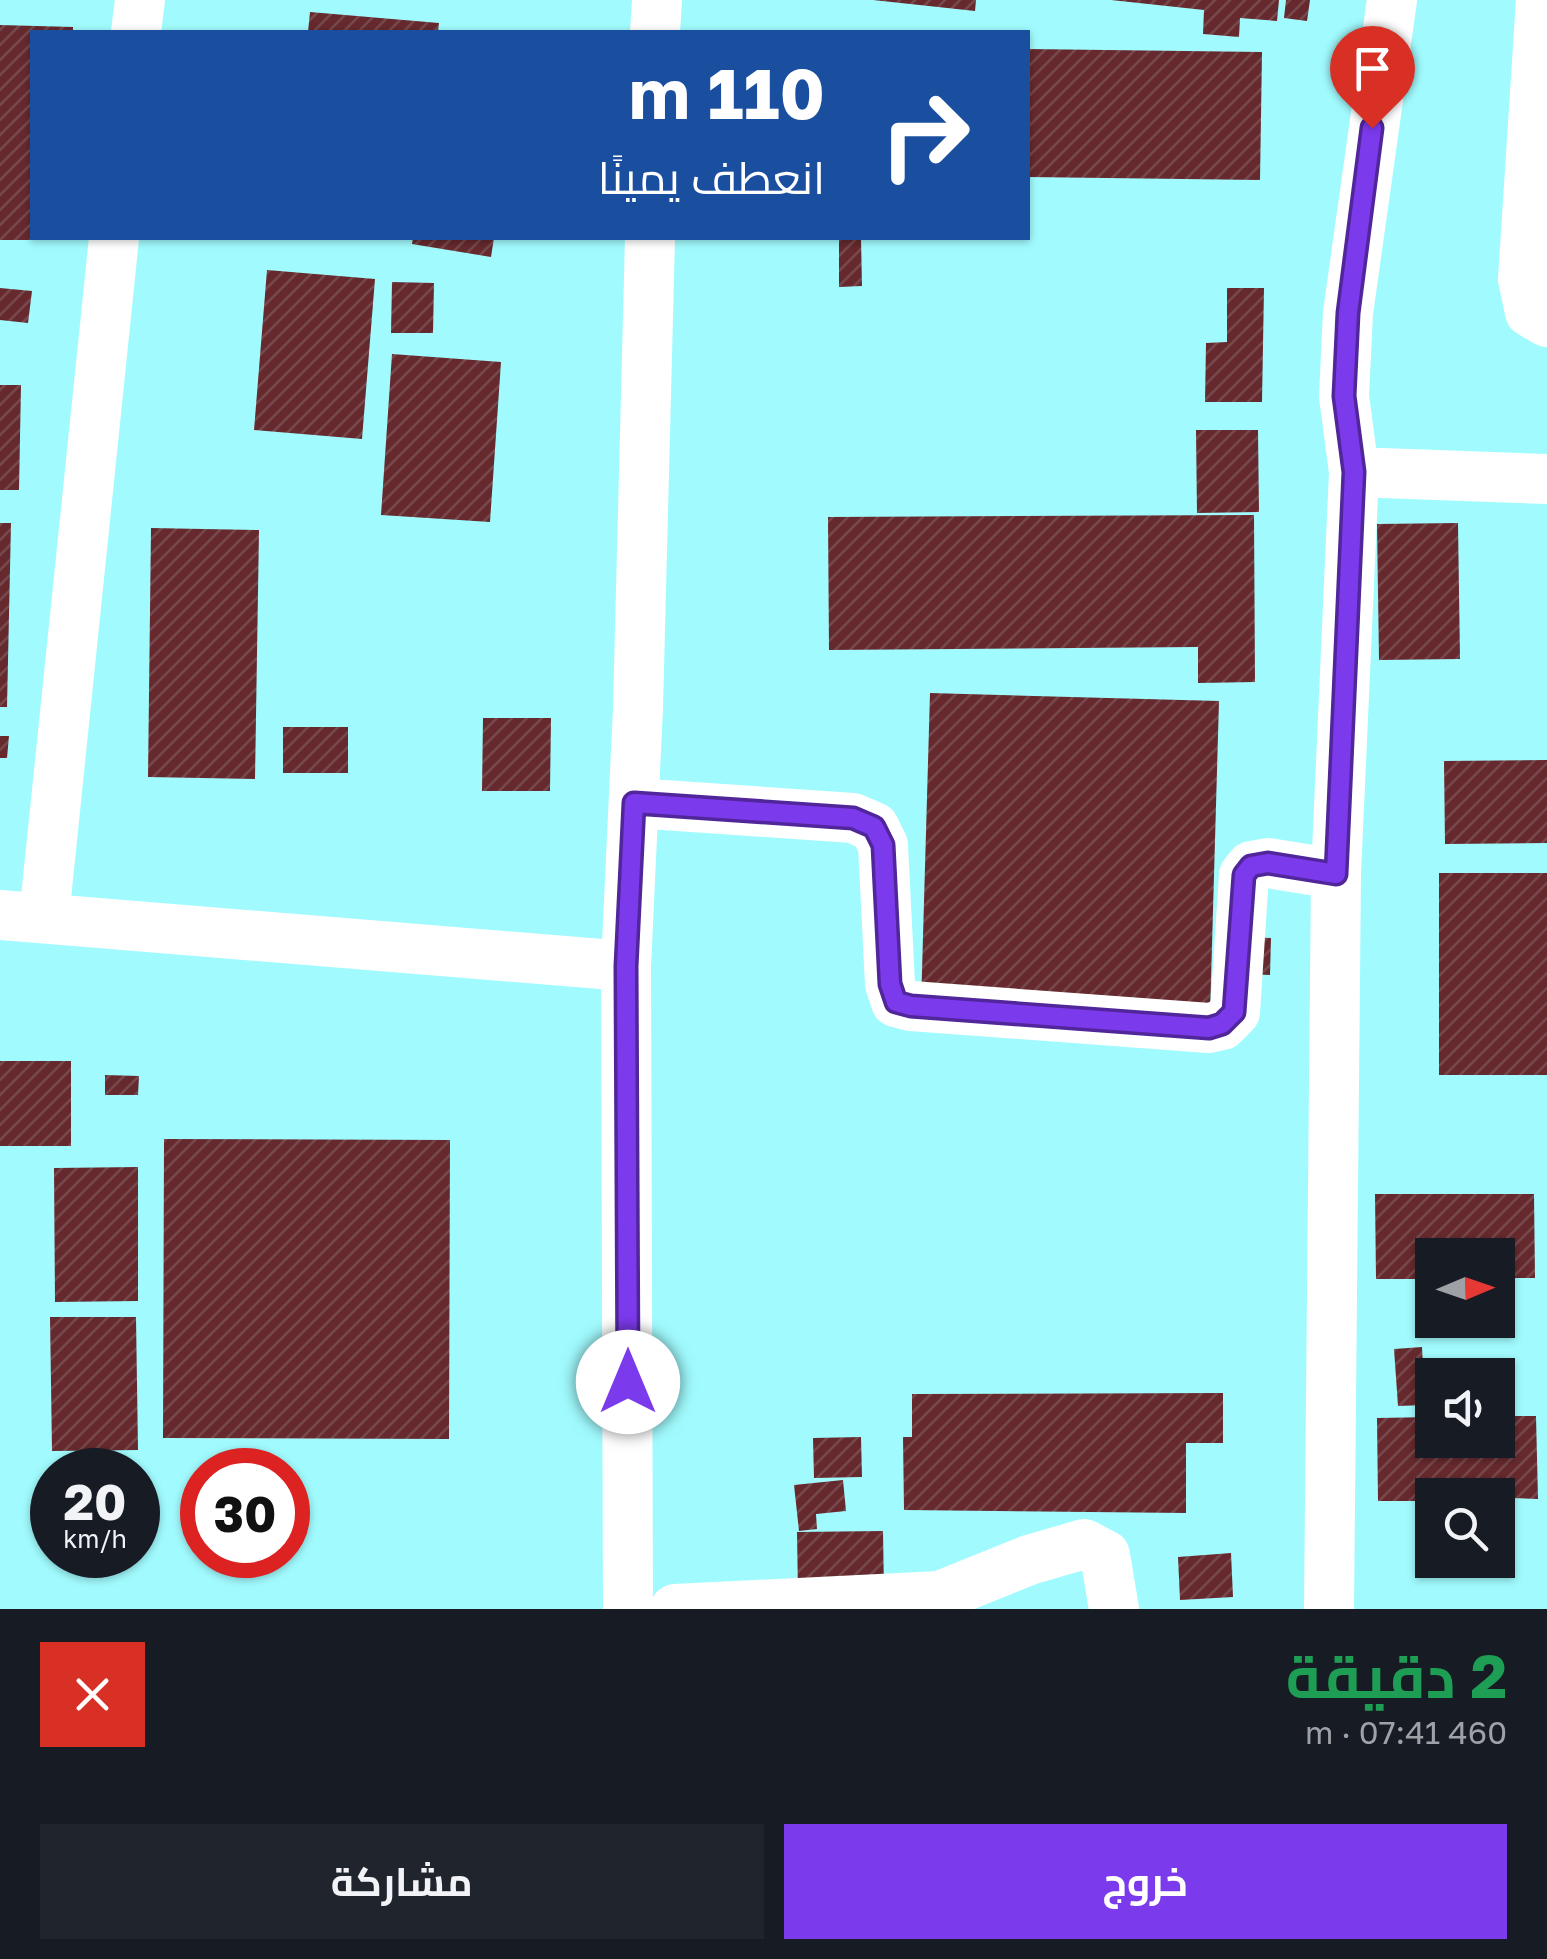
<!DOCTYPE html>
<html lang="ar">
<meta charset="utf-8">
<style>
:root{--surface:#171b24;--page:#20242c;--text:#f1f3f6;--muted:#9ea1a6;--accent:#7c3aed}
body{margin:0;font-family:"Golos Text",Cairo,sans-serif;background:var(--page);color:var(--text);direction:rtl;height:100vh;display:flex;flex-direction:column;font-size:38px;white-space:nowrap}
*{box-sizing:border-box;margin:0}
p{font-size:32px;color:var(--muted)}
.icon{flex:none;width:55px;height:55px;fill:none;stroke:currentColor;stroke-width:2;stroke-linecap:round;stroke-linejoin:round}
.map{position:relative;height:1609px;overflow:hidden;direction:ltr}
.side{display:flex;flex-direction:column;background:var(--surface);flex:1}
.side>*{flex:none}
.banner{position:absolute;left:30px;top:30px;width:1000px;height:210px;border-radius:0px;box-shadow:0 2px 8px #0004;direction:rtl;background:#1a4fa0;color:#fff;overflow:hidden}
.needle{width:65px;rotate:88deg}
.fabs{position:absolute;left:1415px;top:1238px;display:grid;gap:20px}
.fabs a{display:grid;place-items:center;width:100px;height:100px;border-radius:0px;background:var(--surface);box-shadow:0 2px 8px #0004;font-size:50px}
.speed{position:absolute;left:30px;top:1448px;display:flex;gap:20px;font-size:50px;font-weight:700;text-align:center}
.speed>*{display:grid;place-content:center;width:130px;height:130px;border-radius:50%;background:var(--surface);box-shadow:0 2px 8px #0004;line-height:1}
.speed small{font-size:25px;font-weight:400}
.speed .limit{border:15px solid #d22;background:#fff;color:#111}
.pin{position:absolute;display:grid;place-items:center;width:85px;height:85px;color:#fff;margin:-102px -42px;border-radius:50% 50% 50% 0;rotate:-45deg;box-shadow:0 0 10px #0007}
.pin .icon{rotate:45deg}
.me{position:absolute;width:110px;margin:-55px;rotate:0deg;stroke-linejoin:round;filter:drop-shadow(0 0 8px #0008)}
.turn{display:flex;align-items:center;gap:35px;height:210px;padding:0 40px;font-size:45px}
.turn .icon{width:130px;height:130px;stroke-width:2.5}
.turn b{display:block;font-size:70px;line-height:85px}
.round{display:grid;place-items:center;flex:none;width:105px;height:105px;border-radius:0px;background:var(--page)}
.headline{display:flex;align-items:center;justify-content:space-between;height:170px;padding:0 40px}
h1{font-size:60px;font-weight:700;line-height:75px;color:#1e9e55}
.button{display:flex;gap:20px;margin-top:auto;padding:20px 40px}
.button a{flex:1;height:115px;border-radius:0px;background:var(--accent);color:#fff;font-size:40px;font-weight:700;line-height:115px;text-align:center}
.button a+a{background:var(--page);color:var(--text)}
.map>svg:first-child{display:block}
</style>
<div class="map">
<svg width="1547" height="1609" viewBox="0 0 1547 1609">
<defs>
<pattern id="building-hatch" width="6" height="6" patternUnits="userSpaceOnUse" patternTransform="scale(2.5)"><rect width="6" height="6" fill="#662a2e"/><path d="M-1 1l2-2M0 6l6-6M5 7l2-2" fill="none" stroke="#77494c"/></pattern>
</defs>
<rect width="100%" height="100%" fill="#a1fbfe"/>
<!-- building -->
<path fill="url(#building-hatch)" d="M873 0H976L975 11Z
M1111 0H1279L1277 21 1240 18 1239 37 1203 34 1204 10Z
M1286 0H1310L1307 21 1284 18Z
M310 12 439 23 438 32H308Z
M0 25 73 27V32H32V240H0Z
M1028 49 1262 52 1260 180 1028 177Z
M413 238H494L491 257 412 244Z
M839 238H861L862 286 839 287Z
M267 270 375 279 362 439 254 430Z
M392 282 434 283 433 333H391Z
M0 288 32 291 28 323 0 320Z
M1227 288H1264L1262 402H1205L1206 343 1227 342Z
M392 354 501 362 490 522 381 515Z
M0 385H21L19 490H0Z
M1196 430H1258L1259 512 1197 513Z
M1254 515 1255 682 1198 683V647L829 650 828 517Z
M0 523H11L7 707H0Z
M1458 523 1460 659 1379 660 1377 524Z
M151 528 259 530 255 779 148 777Z
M930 693 1219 701 1210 1015 921 1006Z
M483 718H551L550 791H482Z
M283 727H348V773H283Z
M0 736H9L7 758H0Z
M1547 760V843L1445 844 1444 761Z
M1439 873H1547V1075H1439Z
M1248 937 1271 938 1270 975 1247 974Z
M0 1061H71V1146H0Z
M105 1075 139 1076 138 1095H105Z
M164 1139 450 1140 449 1439 163 1438Z
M138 1167V1301L55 1302 54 1168Z
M1375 1194H1534L1535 1278H1498V1255H1432V1279H1376Z
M50 1317H136L138 1450 52 1451Z
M1422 1347 1425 1405 1398 1406 1394 1349Z
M1223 1393V1443H1186V1513L904 1510 903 1437H912V1394Z
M1498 1416H1536L1538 1499 1432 1495V1501H1378L1377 1418 1432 1417V1440H1498Z
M861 1437 862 1477 814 1478 813 1438Z
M843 1480 846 1511 816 1514 817 1529 799 1531 794 1485Z
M883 1531 884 1593 798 1595 797 1532Z
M1231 1553 1233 1597 1180 1600 1178 1557Z"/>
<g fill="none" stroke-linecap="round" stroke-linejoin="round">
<!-- minor -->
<path stroke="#fff" stroke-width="50" d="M1541 0 1523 279 1530 312 1547 322
M136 32 140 0
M655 32 657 0
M1354 472 1547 479
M634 803 853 818 874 827 883 845 890 984 896 1002 911 1006 1209 1028 1222 1025 1235 1012 1244 875 1251 866 1268 863 1336 874
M0 915 626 966
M44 917 114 238
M628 1609 626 966 638 708 650 238
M675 1609 940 1596 1029 1560 1084 1544 1105 1555 1114 1609
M1329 1609 1336 874 1354 472 1344 396 1348 313 1392 0"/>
</g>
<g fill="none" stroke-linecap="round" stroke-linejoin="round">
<!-- route casing -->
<g stroke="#51269a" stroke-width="25">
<path id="route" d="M628 1382 626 966 634 803 853 818 874 827 883 845 890 984 896 1002 911 1006 1209 1028 1222 1024 1234 1012 1244 875 1251 866 1268 863 1336 874 1354 472 1344 396 1348 313 1372 128"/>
</g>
<!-- route -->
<use href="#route" stroke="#7c3aed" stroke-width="18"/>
</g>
</svg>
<div class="fabs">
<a><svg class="needle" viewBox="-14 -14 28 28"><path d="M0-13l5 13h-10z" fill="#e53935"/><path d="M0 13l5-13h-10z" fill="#9ea1a6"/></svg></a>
<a><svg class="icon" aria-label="sound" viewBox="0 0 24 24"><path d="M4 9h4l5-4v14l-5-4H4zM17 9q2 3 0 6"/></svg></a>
<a><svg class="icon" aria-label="search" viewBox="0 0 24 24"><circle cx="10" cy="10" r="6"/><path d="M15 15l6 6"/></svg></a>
</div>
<div class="speed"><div>20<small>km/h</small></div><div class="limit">30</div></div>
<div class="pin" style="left:1372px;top:128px;background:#d93025"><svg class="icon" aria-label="arrive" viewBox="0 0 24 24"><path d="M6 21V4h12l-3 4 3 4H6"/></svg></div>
<svg class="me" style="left:628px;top:1382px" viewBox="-20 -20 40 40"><circle r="19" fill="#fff"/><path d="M0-13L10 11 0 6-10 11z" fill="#7c3aed"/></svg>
<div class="banner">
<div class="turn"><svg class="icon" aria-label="right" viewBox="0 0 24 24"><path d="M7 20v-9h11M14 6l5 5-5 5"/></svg><div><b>110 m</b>انعطف يمينًا</div></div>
</div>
</div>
<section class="side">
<div class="headline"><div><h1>2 دقيقة</h1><p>460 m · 07:41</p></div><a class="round" style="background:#d93025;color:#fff"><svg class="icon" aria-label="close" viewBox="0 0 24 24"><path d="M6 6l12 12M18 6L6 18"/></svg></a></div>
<div class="button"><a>خروج</a><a>مشاركة</a></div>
</section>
